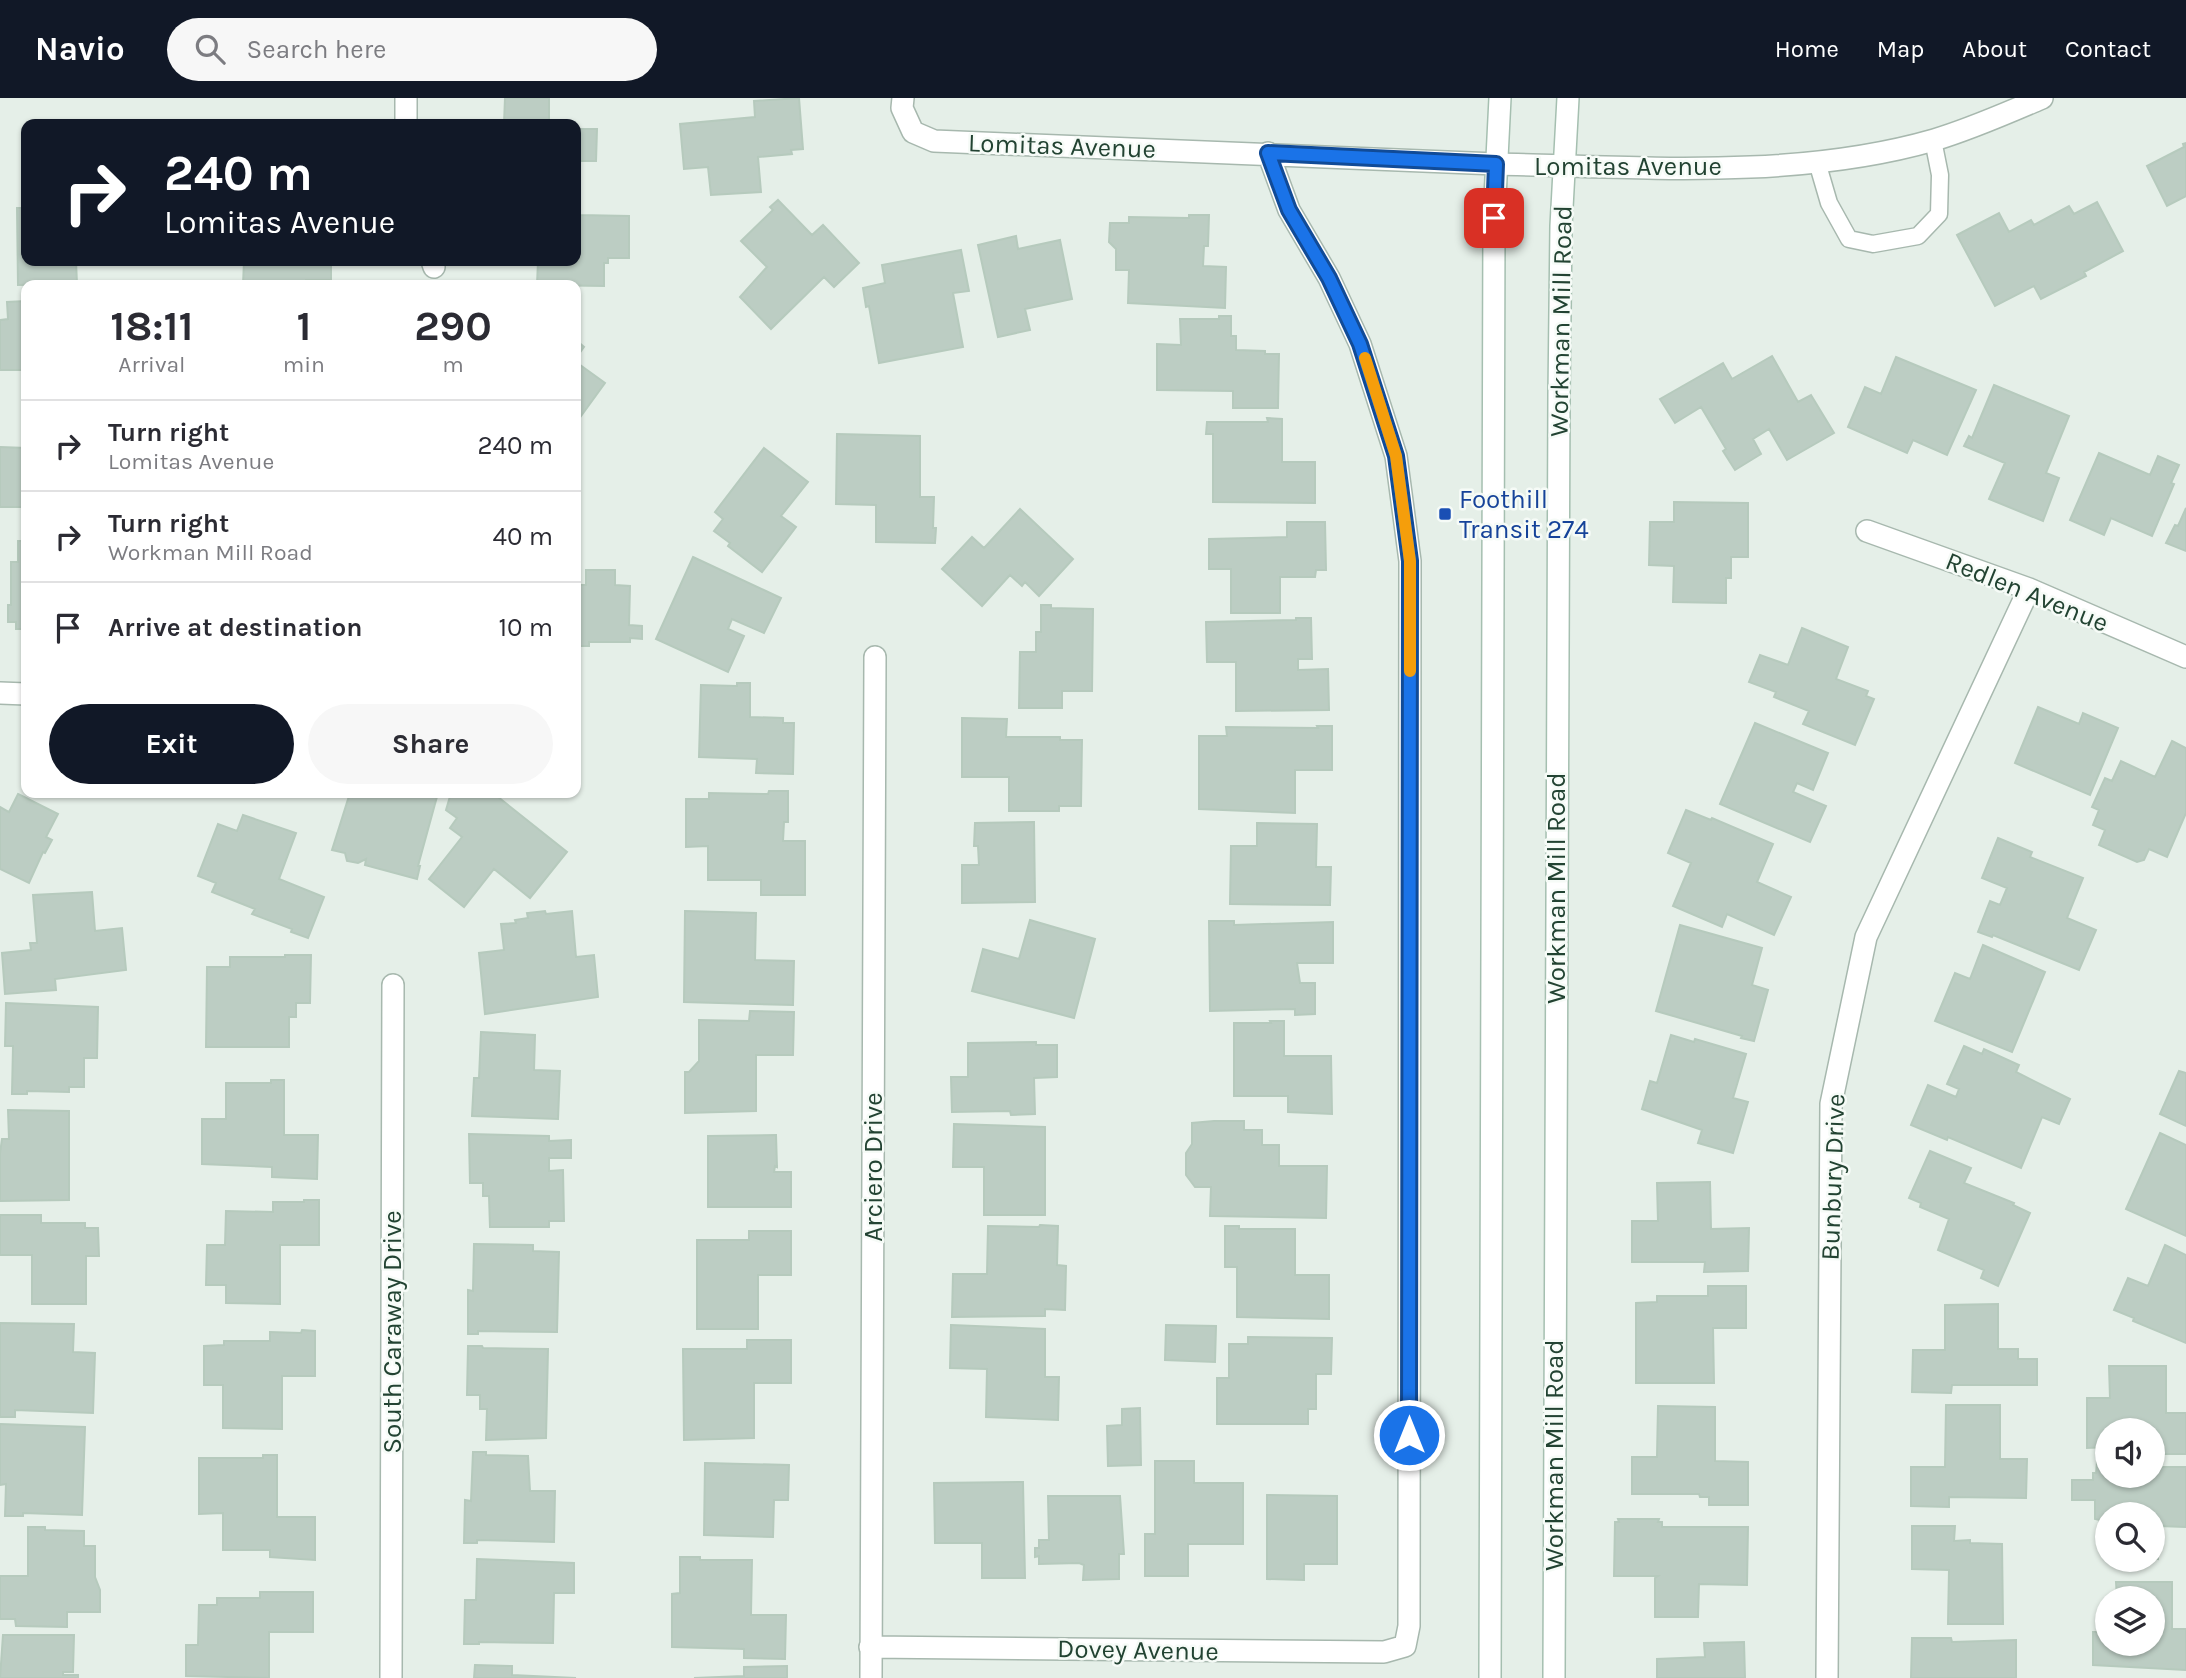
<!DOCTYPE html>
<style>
:root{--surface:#fff;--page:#f7f7f7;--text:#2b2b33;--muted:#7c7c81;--line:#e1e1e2;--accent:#111827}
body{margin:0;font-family:Karla,sans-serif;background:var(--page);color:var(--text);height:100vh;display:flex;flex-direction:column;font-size:26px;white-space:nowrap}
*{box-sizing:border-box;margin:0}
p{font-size:23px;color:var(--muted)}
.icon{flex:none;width:38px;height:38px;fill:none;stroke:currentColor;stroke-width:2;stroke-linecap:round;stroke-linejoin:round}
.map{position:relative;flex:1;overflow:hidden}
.details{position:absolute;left:21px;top:182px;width:560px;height:518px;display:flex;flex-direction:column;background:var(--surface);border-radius:14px;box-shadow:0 2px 5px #0004}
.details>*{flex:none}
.top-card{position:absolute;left:21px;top:21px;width:560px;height:147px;border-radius:14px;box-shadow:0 2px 5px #0004;background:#111827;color:#fff;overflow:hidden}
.buttons{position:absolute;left:2095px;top:1320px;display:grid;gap:14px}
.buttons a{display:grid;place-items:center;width:70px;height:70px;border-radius:50%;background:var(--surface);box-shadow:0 2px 5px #0004;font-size:35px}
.pin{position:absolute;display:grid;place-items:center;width:60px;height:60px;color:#fff;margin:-30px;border-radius:14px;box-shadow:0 4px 10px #0006}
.me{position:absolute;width:77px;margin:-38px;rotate:0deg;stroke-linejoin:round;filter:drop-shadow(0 0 5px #0008)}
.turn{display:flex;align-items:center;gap:24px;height:147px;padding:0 28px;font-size:32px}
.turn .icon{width:91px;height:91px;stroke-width:2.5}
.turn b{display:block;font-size:49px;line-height:60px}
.eta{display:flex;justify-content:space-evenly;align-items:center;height:119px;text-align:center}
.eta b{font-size:42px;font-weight:700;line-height:49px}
.primary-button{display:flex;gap:14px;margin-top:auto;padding:14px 28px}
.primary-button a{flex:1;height:80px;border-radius:42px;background:var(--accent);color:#fff;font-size:28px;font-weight:700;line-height:80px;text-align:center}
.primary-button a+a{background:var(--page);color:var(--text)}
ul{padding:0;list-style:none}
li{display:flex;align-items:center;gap:21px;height:91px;padding:0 28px;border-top:2px solid var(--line)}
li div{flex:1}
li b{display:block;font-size:26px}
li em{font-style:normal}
header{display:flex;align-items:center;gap:42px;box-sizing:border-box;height:98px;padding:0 35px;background:var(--accent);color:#fff}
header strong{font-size:33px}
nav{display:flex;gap:38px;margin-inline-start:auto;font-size:24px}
.search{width:490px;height:63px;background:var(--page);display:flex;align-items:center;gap:18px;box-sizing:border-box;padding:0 24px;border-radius:38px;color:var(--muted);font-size:26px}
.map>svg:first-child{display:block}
</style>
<header>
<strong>Navio</strong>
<div class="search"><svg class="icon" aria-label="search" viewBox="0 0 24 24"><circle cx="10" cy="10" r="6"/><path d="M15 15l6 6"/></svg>Search here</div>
<nav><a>Home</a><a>Map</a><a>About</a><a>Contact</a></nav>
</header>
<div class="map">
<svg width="2186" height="1580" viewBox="0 0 2186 1580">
<rect width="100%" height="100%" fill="#e5efe8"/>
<!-- building -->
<path fill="#bccdc3" stroke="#b6cabd" stroke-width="2" d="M505 0H549V26H504Z
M799 0 803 51 791 52 792 56 758 59 761 94 711 97 708 69 684 71 680 26 755 19 754 3Z
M576 31H597L596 63H576V83Z
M2186 45V98L2167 108 2147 68 2184 49 2183 46Z
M576 96H579V117L629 118V160H608V165H604V188L537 187 538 163H576Z
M778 102 812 137 823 127 859 165 834 189 824 179 771 231 740 199 767 169 741 143 773 112 770 109Z
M2097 104 2123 153 2084 174 2086 178 2041 201 2034 188 1995 208 1957 137 1999 115 2009 134 2031 122 2034 127 2069 108 2074 116Z
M17 110H26V163H76L77 186 18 187Z
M1189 117H1209L1208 148H1204L1203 168 1226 169 1225 210 1128 205 1129 172H1116V151L1109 144 1110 125H1129V119L1189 120Z
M1016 138 1018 151 1060 142 1072 201 1025 211 1030 232 998 239 978 147Z
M961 152 969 193 953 195 963 249 879 265 869 208 866 209 863 190 885 185 882 167Z
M244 163H331V182H306L305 187H243Z
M26 203V272H0V222L8 221 7 204Z
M1219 218H1231V238H1236V252L1265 253V256H1279L1278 310H1233V293L1157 292V246L1181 247 1180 221H1219Z
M576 242 584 249 576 260Z
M1772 258 1798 304 1811 297 1834 335 1787 362 1769 331 1753 341 1761 356 1735 372 1723 353 1726 351 1701 309 1675 325 1660 301 1723 265 1732 281Z
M1896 259 1976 292 1947 357 1913 342 1907 355 1848 329 1865 289 1881 296Z
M576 264 605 285 576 325Z
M1994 287 2069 318 2046 375 2059 380 2043 423 1989 401 2005 365 1964 348 1969 338 1972 340Z
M1267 320 1282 321V364H1315V405L1213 404V336H1206L1207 324H1268Z
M837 336 920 338V399H934L933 430H936L935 445 876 444V407L836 406Z
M0 349 26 350V409H0Z
M764 350 808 384 781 418 796 429 762 474 728 448 730 445 714 433 723 421 715 414Z
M2099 355 2150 377 2158 358 2179 367 2171 385 2174 386 2152 438 2111 420 2104 437 2070 422Z
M1674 404 1748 405V459H1731V480H1726V505L1673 504 1674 468 1649 467 1650 424H1674Z
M2186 410V453L2166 445 2175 427 2178 428Z
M1020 411 1073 461 1039 498 1025 484 1022 488 1010 477 982 508 942 471 972 439 984 450Z
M1287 424H1325L1326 472H1316L1315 479H1280V515H1231V471H1209V441L1287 439Z
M18 443H26V531H16V524H8V507H11V464H18Z
M693 459 781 500 764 535 732 521 728 531 744 538 728 574 656 541Z
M586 472H615V487L630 488 629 527 642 528V541L630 540V544H589V548H576V487H586Z
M1041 507H1051V510L1093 511 1092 593H1062V610H1019L1020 554H1036V534H1041Z
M1296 520H1311L1312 561H1298V572L1328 571 1329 612 1236 613V564H1207L1206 524 1296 522Z
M1802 530 1848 549 1836 581 1868 593 1866 598 1874 601 1855 647 1803 626 1809 613 1774 599 1776 594 1749 584 1760 557 1788 567Z
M737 585H750V619L783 620V625H794L793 676 756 675 757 661 699 659 701 587 737 588Z
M2038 609 2079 626 2083 615 2118 630 2090 697 2015 665Z
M962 620 1007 621 1006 639H1060V642H1082L1081 708H1059V713H1009V679H962Z
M1755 625 1828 655 1813 692 1797 685 1793 694 1826 708 1810 744 1720 706Z
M1317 628H1332V672H1295V715L1199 711V638H1227L1226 629 1318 630Z
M2172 643 2186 650V715L2167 759 2149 751 2144 762 2137 764 2099 747 2105 732 2093 727 2099 712 2092 709 2105 680 2112 683 2121 663 2155 679Z
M769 693H788V724H784L783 743H805V797H761V782H708V748L686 749V701H709V695L768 696Z
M353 695H438L418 768H420L417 781 365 767 366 761 358 765 347 763 345 755 332 752 349 698 352 699Z
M451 695H493L567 754 530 800 494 771 464 809 429 781 462 739 450 730 457 720 446 712Z
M18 696 58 716 46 739 52 742 45 755 43 754 29 785 0 771V709L9 714Z
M1686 712 1711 722 1712 720 1773 746 1757 784 1791 799 1774 837 1727 816 1722 829 1673 808 1691 765 1668 755Z
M243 717 296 735 279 781 324 799 308 840 291 834 292 831 252 816 255 811 212 794 216 785 198 778 218 726 237 733Z
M1034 724 1035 804 962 805V767H979L978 748H974L975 725Z
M1257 725 1317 726 1316 769H1331L1330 807 1230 806 1231 748H1257Z
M1998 740 2032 754 2030 759 2083 780 2067 820 2096 832 2079 872 1993 837 1992 839 1978 834 1990 803 2000 807 2007 790 1982 780Z
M92 794 95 833 122 830 126 872 55 881 56 892 5 896 2 855 31 852 30 845H37L33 797Z
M545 813 546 816 572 813 576 859 594 857 598 899 485 916 479 855 504 852 501 826 516 825 515 822 528 820 527 815Z
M685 813 756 815 755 862 794 863 793 907 684 904Z
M1030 822 1095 841 1074 920 972 893 983 851 1019 861Z
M1209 823H1234V827L1333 824V865H1297L1300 885H1315V916L1295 917V911L1210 913Z
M1680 827 1762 850 1752 887 1768 892 1754 943 1741 940 1742 938 1656 913Z
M1983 847 2045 874 2012 954 1935 923 1955 875 1970 881Z
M285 857H311L310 905H296V919H289V949H206L207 869H230V859H285Z
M6 905 98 909 97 960H84V989H69V994L27 993V996H12L13 948H5Z
M750 913 794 914 793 957H756V1013L685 1015V974H689L699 963V922L749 923Z
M1270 923H1284V958H1331L1332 1016 1288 1014V998H1234V925H1271Z
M481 934 535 937 534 972 560 973 558 1021 472 1018 474 980H479Z
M1671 937 1694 944 1695 941 1746 956 1733 1000 1748 1004 1733 1055 1698 1045 1702 1032 1642 1011 1650 983 1657 985Z
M1036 944V947H1057V979L1034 980 1035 1016 1011 1017 1010 1013 952 1014 951 979H968V945Z
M1964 948 1982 956 1984 951 2019 967 2016 974 2070 1001 2059 1026 2042 1019 2021 1070 1948 1039 1947 1042 1911 1027 1928 987 1956 999 1959 991 1947 986Z
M2179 973 2186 975V1028L2160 1016Z
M271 982H284V1037H318L317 1081 272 1079V1069L202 1066V1021H226V985H271Z
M8 1012 69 1013V1102L0 1103V1055L2 1041H9Z
M1214 1023H1244V1032H1262V1047H1279V1068H1327L1326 1120 1210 1118 1211 1089H1195L1186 1077V1055L1192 1046V1025Z
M954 1026 1045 1029V1117H984V1069H953Z
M2160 1035 2186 1047V1138L2126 1111Z
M469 1036 549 1038V1043L571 1042V1060H549V1073L563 1072 564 1123H549V1129H490L489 1098H483V1085H470Z
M776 1037 777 1069 775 1068 774 1074H791V1109H708V1038Z
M1930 1053 1971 1070 1964 1085 2014 1105 2013 1107 2030 1115 1998 1188 1981 1180 1984 1172 1938 1152 1949 1121 1920 1109 1921 1105 1909 1100Z
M1710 1084 1711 1131 1749 1130 1748 1173 1704 1174 1705 1164H1632V1123H1658L1657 1085Z
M304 1102H319V1147H280V1206L226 1205V1187H206L207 1147H225L226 1113 273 1114V1104H304Z
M0 1117H41V1125H85V1130H98L99 1158H86V1206H32V1157H0Z
M1040 1127 1058 1128 1057 1167 1066 1168 1065 1212 1045 1211V1218L952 1219 953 1176H987L988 1128 1039 1129Z
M1225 1128H1239V1131H1295V1177H1329V1221L1237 1219V1169H1225Z
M749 1133H791V1177H758V1231H697V1142H749Z
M474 1146 533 1147V1153L559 1154 557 1234 478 1233V1236H468V1192L473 1193Z
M2165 1147 2186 1157V1245L2133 1223 2134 1220 2114 1212 2128 1180 2148 1188Z
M1708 1188H1746V1230H1713L1714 1285H1636V1205L1657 1204V1198H1708Z
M1998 1206V1251H2018V1261H2037V1287H1952L1951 1295 1912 1294 1913 1252H1945V1207Z
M0 1225 74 1226 73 1254 95 1255 93 1315 15 1312V1319H0Z
M951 1227 1045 1231V1279H1059L1058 1322 986 1319 987 1271 950 1270Z
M1166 1227 1216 1228 1215 1264 1165 1262Z
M302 1232 315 1233V1278H282V1331L223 1330V1287H204V1248L224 1247V1243H270V1234L301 1235Z
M1248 1239 1332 1240 1331 1276H1316V1311H1308V1326H1217V1280H1229V1246H1248Z
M747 1242H791V1285H754V1340L684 1342 683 1251H747Z
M468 1248H482L483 1250 548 1251 546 1340 486 1342 487 1311H480V1297H467Z
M2109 1268H2166V1315H2186V1356H2152V1332H2107V1349L2087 1350V1300H2110Z
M1946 1307H2000V1361H2027L2026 1400 1949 1399V1409L1911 1408V1369H1945Z
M1658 1308 1715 1309V1363L1748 1364V1407H1709V1399H1700L1699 1396H1632V1359H1657Z
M1140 1310 1141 1367 1108 1368 1107 1328 1122 1327V1311Z
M0 1326 85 1329 82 1417 23 1415V1418H5L6 1386 0 1387Z
M473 1354H486V1357L528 1358 530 1393H555L554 1444 477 1442V1445H464L465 1402 471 1403Z
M263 1357H277V1419H315V1462L270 1459V1452H223V1415L199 1416V1360H263Z
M1155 1363H1194V1385H1243V1446H1188V1478H1145V1436H1155Z
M2097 1364H2107V1377H2152V1369H2186V1429L2159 1428 2158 1461 2152 1460V1416H2107V1426H2099L2100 1422 2095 1421V1402H2072V1382H2093V1375H2096Z
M705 1365 789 1367 788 1402H774L773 1439 704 1437Z
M1023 1384 1025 1480H982V1445H935L934 1385Z
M1267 1397 1337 1398V1466H1304V1482L1267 1481Z
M1048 1398H1120L1124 1456H1119V1481L1083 1482 1084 1467 1079 1465 1039 1466V1458L1035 1459V1450H1039V1442H1049Z
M1618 1421H1659L1658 1424H1662V1429H1748L1747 1487 1699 1486 1698 1519H1655V1480L1658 1478H1614L1615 1424H1619Z
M1912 1428H1955L1954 1443 1970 1442V1445L2002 1446 2003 1526H1948L1949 1472 1912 1471Z
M28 1429H45V1432L84 1433V1448H95V1479L100 1492V1514H67V1529L16 1528 15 1521H0V1478H28Z
M680 1459H700V1462H752L751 1517H786L785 1561 744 1560V1551L672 1549V1496L680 1495Z
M477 1461 574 1465V1495H554L553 1545 479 1544V1546H464L465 1502H476Z
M2134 1461H2144V1467H2134Z
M2116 1484H2172V1531H2186V1572L2093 1567V1534H2107V1545H2152V1500H2117Z
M260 1494H313V1534H269V1580L186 1578V1547H198L199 1507H217V1500H260Z
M3 1537H74L73 1574H63V1577H78V1580H0Z
M1912 1540H1951L1952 1544 2016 1542V1580H1911Z
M1744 1544 1745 1580H1657V1561L1705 1559 1704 1545Z
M475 1567 512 1568V1577L576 1580H474Z
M787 1568V1580H694L744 1578V1569Z"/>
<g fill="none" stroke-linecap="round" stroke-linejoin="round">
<!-- service casing -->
<g stroke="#a7b8ae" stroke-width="19">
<path id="service" d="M1817 64 1829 105 1849 141 1873 146 1918 138 1939 116 1940 77 1933 42"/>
</g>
<!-- minor casing -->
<g stroke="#a7b8ae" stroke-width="24">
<path id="minor" d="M406 0V26
M903 0 902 10 913 34 934 43 1496 66
M432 163 434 169
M1867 433 2029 491 2186 559
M0 595 26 596
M870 1549 1384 1554 1405 1548 1409 1528 1410 463 1396 358 1360 246 1329 180 1289 112 1268 55
M391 1580 393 887
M871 1580 875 559
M1827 1580 1831 1006 1866 839 2029 491"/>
</g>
<!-- tertiary casing -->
<g stroke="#a7b8ae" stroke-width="24">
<path id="tertiary" d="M1496 66C1638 69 1795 82 1934 42 1971 31 2007 15 2042 0"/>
</g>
<!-- secondary casing -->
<g stroke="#a5bfb0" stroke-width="24">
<path id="secondary" d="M1490 1580 1494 120 1500 0
M1554 1580 1559 297 1561 128 1568 0"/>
</g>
<!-- service -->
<use href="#service" stroke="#fff" stroke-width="16"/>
<!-- minor -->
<use href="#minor" stroke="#fff" stroke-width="21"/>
<!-- tertiary -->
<use href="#tertiary" stroke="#fff" stroke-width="21"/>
<!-- secondary -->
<use href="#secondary" stroke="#fff" stroke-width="21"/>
</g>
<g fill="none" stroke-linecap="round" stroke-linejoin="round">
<!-- route casing -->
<g stroke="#114b97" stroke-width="18">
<path id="route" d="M1409 1337 1410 463 1396 358 1360 246 1329 180 1289 112 1268 55 1496 66 1494 120"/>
</g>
<!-- route -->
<use href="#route" stroke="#1a73e8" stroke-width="12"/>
<!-- slow -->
<path stroke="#f59e0b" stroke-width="12" d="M1365 260 1396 358 1410 463V573"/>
</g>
<!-- markers -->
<rect fill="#1a4fb4" stroke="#f6fbf7" stroke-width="2.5" x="1438" y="409" width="14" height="14" rx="3.5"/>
<g text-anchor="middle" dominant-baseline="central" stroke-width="5" stroke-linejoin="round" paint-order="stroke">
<!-- street labels -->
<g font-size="26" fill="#224332" stroke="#f6fbf7">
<text transform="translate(1062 48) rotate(2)">Lomitas Avenue</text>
<text x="1628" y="68">Lomitas Avenue</text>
<text transform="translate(1561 223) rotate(-89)">Workman Mill Road</text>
<text transform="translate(2027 494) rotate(22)">Redlen Avenue</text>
<text transform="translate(1556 790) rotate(-90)">Workman Mill Road</text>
<text transform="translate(873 1069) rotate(-90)">Arciero Drive</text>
<text transform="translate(1833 1079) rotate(-88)">Bunbury Drive</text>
<text transform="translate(392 1234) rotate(-90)">South Caraway Drive</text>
<text transform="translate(1554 1357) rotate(-90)">Workman Mill Road</text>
<text transform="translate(1138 1552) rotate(1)">Dovey Avenue</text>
</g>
<!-- transit labels -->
<g font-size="26" fill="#164399" stroke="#f6fbf7" text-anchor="start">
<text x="1459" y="401">Foothill<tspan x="1459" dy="30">Transit 274</tspan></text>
</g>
</g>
</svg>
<div class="buttons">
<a><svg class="icon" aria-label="sound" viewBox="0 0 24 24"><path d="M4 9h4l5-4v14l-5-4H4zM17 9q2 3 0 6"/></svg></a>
<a><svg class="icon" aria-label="search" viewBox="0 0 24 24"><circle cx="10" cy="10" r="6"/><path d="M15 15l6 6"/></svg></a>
<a><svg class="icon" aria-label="layers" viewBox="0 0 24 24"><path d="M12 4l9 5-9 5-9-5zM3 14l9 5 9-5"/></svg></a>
</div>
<div class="pin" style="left:1494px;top:120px;background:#d93025"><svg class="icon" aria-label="arrive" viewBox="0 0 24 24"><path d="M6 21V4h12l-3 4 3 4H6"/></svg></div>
<svg class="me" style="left:1409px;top:1337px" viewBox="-20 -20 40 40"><circle r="17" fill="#1a73e8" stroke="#fff" stroke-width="3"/><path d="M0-11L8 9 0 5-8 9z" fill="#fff"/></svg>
<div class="top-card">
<div class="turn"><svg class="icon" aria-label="right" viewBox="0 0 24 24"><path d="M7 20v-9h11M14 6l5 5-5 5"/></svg><div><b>240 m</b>Lomitas Avenue</div></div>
</div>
<section class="details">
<div class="eta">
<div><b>18:11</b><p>Arrival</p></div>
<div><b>1</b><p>min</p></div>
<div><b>290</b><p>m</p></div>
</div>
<ul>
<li><svg class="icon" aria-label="right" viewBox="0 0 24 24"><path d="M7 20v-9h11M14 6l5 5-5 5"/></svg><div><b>Turn right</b><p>Lomitas Avenue</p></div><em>240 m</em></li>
<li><svg class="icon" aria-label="right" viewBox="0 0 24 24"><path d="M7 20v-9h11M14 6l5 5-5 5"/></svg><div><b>Turn right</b><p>Workman Mill Road</p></div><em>40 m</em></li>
<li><svg class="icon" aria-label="arrive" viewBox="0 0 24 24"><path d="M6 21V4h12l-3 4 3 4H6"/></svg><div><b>Arrive at destination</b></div><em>10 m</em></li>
</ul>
<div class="primary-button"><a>Exit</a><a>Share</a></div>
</section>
</div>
